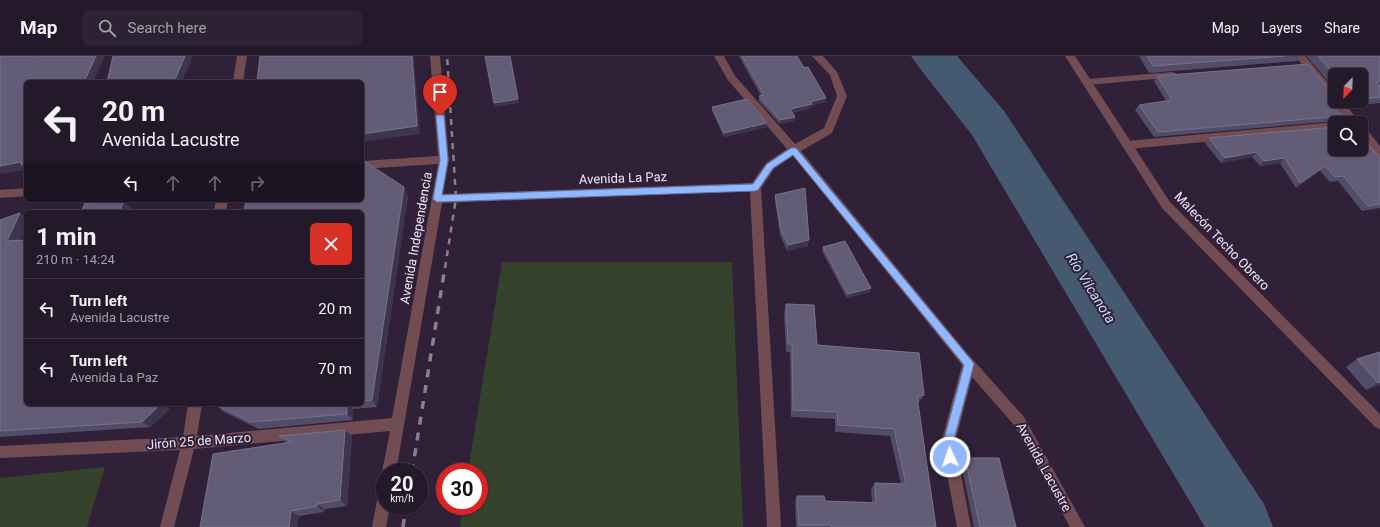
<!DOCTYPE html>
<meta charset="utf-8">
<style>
:root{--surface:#24192b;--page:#2c2233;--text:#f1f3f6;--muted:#a3a0a9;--line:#413847}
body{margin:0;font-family:Roboto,sans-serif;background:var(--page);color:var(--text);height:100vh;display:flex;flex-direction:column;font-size:15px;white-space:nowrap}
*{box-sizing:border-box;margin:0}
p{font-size:13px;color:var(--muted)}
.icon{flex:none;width:22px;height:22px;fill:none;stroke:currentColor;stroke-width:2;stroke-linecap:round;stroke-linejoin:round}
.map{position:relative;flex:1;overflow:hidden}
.panel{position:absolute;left:24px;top:154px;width:340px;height:196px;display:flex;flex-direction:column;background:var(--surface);border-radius:6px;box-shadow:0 1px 3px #0004,0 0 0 1px var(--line)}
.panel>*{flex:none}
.top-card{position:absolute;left:24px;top:24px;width:340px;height:122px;border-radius:6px;box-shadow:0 1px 3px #0004,0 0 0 1px var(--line);background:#24192b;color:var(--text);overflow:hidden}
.needle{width:26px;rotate:203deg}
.tools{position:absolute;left:1328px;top:12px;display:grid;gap:8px}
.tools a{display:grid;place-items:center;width:40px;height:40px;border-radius:6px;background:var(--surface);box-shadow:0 1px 3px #0004,0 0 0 1px var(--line);font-size:20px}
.speed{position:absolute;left:376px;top:407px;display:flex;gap:8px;font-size:20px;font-weight:700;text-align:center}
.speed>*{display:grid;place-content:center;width:52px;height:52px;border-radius:50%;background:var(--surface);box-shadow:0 1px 3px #0004,0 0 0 1px var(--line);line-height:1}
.speed small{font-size:10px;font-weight:400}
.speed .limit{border:6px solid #d22;background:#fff;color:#111}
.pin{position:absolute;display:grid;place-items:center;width:34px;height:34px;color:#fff;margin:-41px -17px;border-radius:50% 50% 50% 0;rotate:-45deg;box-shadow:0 0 4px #0007}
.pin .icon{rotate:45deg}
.me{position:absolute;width:44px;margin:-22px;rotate:357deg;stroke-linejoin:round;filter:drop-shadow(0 0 3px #0008)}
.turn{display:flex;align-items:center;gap:14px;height:84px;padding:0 12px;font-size:18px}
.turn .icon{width:52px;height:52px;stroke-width:2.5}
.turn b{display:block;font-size:28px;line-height:34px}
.lanes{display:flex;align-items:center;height:38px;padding:0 12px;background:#0003;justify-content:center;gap:20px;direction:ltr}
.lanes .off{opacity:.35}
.round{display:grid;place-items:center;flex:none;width:42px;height:42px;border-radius:6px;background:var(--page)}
.summary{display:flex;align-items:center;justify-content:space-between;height:68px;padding:0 12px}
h1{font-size:24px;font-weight:700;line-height:30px}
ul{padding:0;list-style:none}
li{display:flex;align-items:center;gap:12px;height:60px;padding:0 12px;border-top:1px solid var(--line)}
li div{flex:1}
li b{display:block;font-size:15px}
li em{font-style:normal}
header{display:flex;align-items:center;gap:24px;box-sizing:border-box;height:56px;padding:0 20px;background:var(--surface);border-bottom:1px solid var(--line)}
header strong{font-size:19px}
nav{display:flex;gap:22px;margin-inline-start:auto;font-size:14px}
.search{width:280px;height:36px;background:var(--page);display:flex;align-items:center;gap:10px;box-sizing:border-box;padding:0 14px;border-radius:6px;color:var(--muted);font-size:15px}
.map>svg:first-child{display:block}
</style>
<header>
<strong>Map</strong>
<div class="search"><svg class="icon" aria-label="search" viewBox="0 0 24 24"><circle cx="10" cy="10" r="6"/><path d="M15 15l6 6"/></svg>Search here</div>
<nav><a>Map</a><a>Layers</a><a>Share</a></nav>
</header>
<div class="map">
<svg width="1380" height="471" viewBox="0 0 1380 471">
<rect width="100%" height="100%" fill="#302139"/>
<!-- green -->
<path fill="#35432d" d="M502 206H732L743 471H460L463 450H479V416H468Z
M105 411 87 471H0V422Z"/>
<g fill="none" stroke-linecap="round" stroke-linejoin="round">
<!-- river -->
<path fill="#455971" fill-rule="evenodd" d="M911 0H957L1004 55 1264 448 1273 471H1205L972 79 918 10Z"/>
<!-- lane -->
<path fill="#714d53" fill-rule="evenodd" d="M1173 16 1178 19 1176 21 1087 29 1082 26 1087 23Z
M1335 66 1337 67H1335V74L1127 93 1123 92 1122 89 1123 86 1127 85Z"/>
<!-- street -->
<path fill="#714d53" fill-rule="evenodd" d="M237 0H247L243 26H233Z
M430 0H440L449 104 443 138 752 127 766 107 787 93 728 24 714 0H724L735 20 795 88 824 72 837 40 830 19 812 0H823L837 16 847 40 832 77 801 95 967 297 1024 361 1085 471H1070L1014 369 972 321 955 387 971 471H957L941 387 962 309 793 100 774 113 761 132 781 471H767L750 135 442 147 396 416H385V421L382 416 390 375 194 393 174 471H160L180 394 0 402V390L183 381 188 348H202L197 380 392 362 438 108 362 113V105L438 100Z
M1065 0H1075L1170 146 1380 358V373L1375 371 1162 152Z
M1295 0H1305L1335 35V45H1343L1360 67H1349Z
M1361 70 1365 71 1380 90V101L1376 100 1361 81Z
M26 132V140L0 142V134Z
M216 144H228L226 156H214Z
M385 432V450H390L386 471H372L378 439 380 434Z"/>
<!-- rail-far1 -->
<path stroke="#8b7f93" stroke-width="2.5" stroke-dasharray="6 6" stroke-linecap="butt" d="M445 212 456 142 447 0"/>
<!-- rail -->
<path stroke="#8b7f93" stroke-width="3.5" stroke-dasharray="8 8" stroke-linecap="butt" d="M412 416 445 211
M403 471 406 450"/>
</g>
<!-- wall -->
<path fill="#514c67" d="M739 0H797L826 42 825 46 812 50 811 52 792 57 795 61 794 65 780 68 759 45V40H761Z
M1139 0H1302L1297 5 1149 17Z
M1306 0H1380V47L1349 50 1345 45H1361V19H1335V33Z
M1157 20 1340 47 1335 51 1349 67H1338L1336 65 1154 81 1135 54 1139 49 1166 45 1154 25Z
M712 51 767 71 724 81 712 55Z
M1209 82 1380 102V152L1362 155 1338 125 1330 126 1320 115 1296 132 1280 107 1260 110 1252 101 1221 107 1205 87Z
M404 131 408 140 377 351 353 353V364L259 373 224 356 216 349V348H362V156Z
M775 139 808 190 787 195 780 179 775 145Z
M26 162V170L20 184 26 348H169V354L150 371 0 381V164Z
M823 191 870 236 847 242 822 195Z
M786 248 817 289 924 339 919 346 918 347 936 471H796L795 445 797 440 825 445 872 446 871 433 875 427 901 428 890 380 835 376V363L791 361 790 296H786L784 257Z
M1380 296V329L1366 334 1346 311 1357 303Z
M345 374 352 380 347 450 325 453 324 456 299 460 297 471H200L287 387 279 380Z
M965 402 1016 471H974L961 408Z"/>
<!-- shaded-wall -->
<path fill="#3d344e" d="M96 0H105L93 26H84Z
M185 0H193L182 26H174Z
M412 0H414L420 78 362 86V78Z
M510 0 519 47 495 51 494 47Z
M826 42 825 46 812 50 811 52 790 57V53L810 46Z
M795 61 794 65 780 68V64Z
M767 67V71L724 81V77Z
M1257 96 1252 101 1221 107 1225 102Z
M1285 102 1280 107 1260 110 1264 105Z
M22 106 26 108V114L0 118V110Z
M1325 110 1320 115 1296 132 1300 127Z
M404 131 408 140 377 351 372 344Z
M124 145 131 152 129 156H119Z
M20 157 26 162V170L16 192 7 185Z
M809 184 808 190 787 195 788 189Z
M871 232 870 236 847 242 848 238Z
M1380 326V329L1366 334 1378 327Z
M161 348H169V354L150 371 142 366Z
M347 348H349L353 353V364L347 358Z
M345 374 352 380 347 450 340 444Z
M317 448 325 453 324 456 317 450Z
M291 455 299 460 297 471H289Z"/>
<!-- building -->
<path fill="#625c76" stroke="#78728a" d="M0 0H37L36 1 45 0H96L84 26H26V108L21 109 22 106 0 110Z
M113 0H185L174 26H107Z
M260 0H412L417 70 362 78V26H257Z
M485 0H510L518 43 494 47Z
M742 0H797L804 12 808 11 826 42 810 46 812 48 790 53 795 61 780 64 759 40 764 39Z
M1147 0H1285L1153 10Z
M1318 0H1380V25L1376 26 1380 30V41L1361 43V19H1335Z
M1308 8 1335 41V45H1338L1340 47 1332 48 1349 67H1341L1343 62 1341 60 1158 76 1139 49 1172 44 1157 20Z
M747 43 767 67 724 77 712 51Z
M1335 71V93H1361V80L1380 102V148L1368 150 1343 120 1335 121 1325 110 1300 127 1285 102 1264 105 1257 96 1225 102 1209 82Z
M362 105H364L404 131 372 344 362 345V156H244L246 144H362Z
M805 132 809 184 788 189 781 173 775 139Z
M124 145 119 156H81L85 147Z
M20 157 7 185 26 184V348H161L142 366 0 375V164Z
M845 185 871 232 848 238 823 191Z
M786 248 814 249 817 289 919 297 924 339 917 340 936 471H832L831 469H799L797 440H824L825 445 876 447 875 427 906 428 894 373 838 369 837 356 793 354 792 288H788Z
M1380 296V326L1378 327 1357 303Z
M216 348H347V358L251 366 216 349Z
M345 374 340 444 317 448V450L291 455 289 471H200L213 398 291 386 279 380Z
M965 402H999L1016 471H980Z"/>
<!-- route -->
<path fill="#92b7fd" stroke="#5f77a4" d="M440 57 444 60 448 104 442 139 753 128 767 108 791 92H796L972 305 974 308 953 387 955 401 954 405 950 406 947 405 943 387 964 309 793 99 773 112 758 134 755 135 437 146 433 143 440 104 436 60Z"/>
<g text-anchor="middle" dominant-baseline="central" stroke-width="4" stroke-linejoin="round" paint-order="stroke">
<!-- street labels -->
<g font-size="13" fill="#eee5f5" stroke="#302139">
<text transform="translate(623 122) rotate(-2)">Avenida La Paz</text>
<text transform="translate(416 182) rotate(-80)">Avenida Independencia</text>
<text transform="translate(1222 185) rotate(46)">Malecón Techo Obrero</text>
<text transform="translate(199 385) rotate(-4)">Jirón 25 de Marzo</text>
<text transform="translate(1044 411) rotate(61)">Avenida Lacustre</text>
</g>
<!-- water labels -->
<g font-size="14" font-style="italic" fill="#c8dffb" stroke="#302139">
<text transform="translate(1091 232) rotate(58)">Río Vilcanota</text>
</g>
</g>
</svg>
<div class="tools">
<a><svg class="needle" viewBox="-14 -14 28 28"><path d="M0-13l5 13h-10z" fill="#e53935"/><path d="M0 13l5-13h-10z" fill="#a3a0a9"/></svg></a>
<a><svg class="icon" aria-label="search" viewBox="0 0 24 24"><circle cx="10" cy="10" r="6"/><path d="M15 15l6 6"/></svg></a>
</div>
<div class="speed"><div>20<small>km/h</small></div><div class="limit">30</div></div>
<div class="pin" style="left:440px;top:60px;background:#d93025"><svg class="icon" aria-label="arrive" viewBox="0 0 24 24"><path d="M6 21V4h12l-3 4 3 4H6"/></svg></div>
<svg class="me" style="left:950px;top:401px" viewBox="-20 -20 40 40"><circle r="17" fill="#92b7fd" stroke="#fff" stroke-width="3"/><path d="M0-11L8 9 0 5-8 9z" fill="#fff"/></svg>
<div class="top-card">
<div class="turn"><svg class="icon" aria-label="left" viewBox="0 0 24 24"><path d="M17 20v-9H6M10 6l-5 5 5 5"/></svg><div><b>20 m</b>Avenida Lacustre</div></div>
<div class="lanes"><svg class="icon" aria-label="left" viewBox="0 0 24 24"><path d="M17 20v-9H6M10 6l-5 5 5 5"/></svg><svg class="icon off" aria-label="ahead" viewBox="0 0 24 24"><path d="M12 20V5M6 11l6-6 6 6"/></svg><svg class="icon off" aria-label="ahead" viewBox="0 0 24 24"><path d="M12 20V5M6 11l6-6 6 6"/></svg><svg class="icon off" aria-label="right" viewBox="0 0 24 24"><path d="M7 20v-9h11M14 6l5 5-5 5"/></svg></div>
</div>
<section class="panel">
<div class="summary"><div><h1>1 min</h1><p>210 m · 14:24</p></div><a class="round" style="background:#d93025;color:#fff"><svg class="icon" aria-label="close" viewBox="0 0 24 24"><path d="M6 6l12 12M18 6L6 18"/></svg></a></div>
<ul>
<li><svg class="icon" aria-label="left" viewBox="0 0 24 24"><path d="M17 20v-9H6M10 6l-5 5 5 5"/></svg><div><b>Turn left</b><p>Avenida Lacustre</p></div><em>20 m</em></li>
<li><svg class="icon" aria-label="left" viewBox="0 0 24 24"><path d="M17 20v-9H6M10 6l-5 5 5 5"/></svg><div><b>Turn left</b><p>Avenida La Paz</p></div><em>70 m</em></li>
</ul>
</section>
</div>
